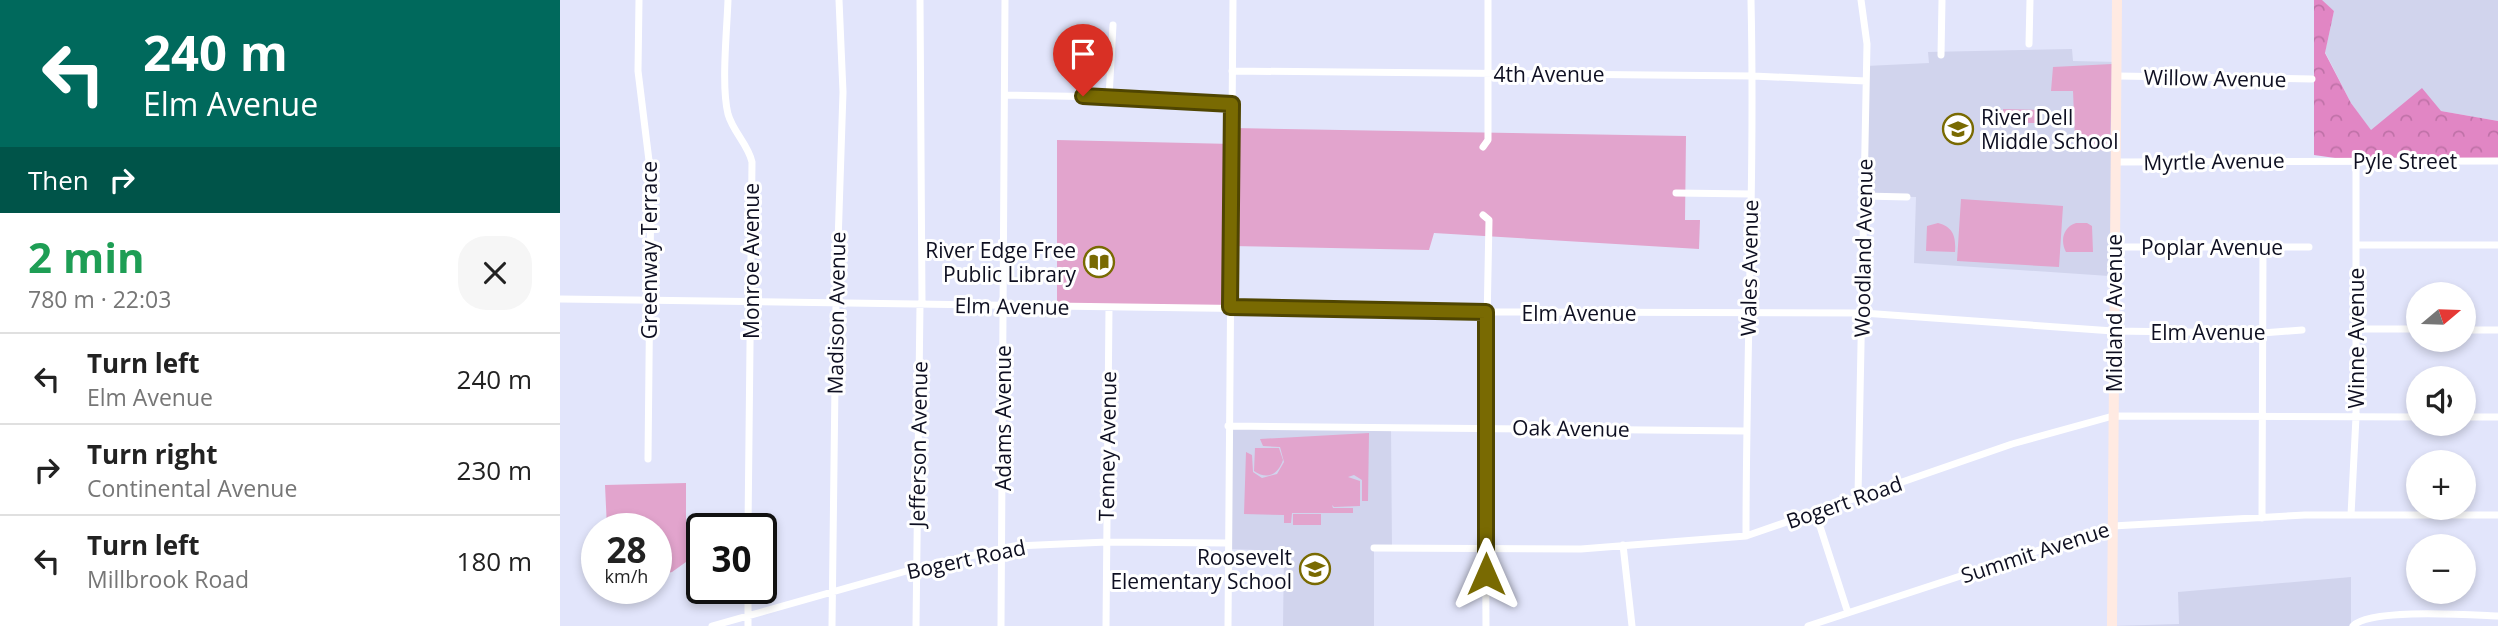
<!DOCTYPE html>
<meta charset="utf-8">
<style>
:root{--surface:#fff;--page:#f6f6f6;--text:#222;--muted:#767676;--line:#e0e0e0}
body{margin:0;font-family:"Open Sans",sans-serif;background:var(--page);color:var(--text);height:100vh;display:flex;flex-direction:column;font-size:26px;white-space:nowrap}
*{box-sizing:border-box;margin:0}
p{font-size:23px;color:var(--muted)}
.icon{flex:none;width:38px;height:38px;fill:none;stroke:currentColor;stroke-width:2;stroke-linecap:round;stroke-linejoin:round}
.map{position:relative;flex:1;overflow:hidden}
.drawer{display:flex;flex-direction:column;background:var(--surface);width:560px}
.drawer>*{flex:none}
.banner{background:#00695c;color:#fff;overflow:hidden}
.needle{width:46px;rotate:71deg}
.fabs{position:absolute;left:1846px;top:282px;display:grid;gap:14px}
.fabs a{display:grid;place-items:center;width:70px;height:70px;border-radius:50%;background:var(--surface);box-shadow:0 4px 10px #0003;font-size:35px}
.speed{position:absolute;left:21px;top:513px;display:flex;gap:14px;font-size:35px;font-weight:700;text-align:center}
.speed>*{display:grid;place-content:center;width:91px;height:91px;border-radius:50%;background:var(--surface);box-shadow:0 4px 10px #0003;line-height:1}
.speed small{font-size:18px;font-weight:400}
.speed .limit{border:4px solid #111;border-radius:10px;background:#fff;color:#111}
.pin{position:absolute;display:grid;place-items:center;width:60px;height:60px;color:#fff;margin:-72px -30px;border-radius:50% 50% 50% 0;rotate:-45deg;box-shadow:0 0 7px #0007}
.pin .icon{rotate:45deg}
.me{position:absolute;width:77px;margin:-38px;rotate:0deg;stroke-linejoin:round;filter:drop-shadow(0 0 5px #0008)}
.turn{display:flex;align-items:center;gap:24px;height:147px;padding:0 28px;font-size:32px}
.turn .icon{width:91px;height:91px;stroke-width:2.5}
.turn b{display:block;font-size:49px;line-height:60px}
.then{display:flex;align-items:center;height:66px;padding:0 28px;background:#0003;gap:14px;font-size:26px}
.round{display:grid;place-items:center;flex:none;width:74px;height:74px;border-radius:28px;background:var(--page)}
.summary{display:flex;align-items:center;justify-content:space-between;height:119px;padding:0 28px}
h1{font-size:42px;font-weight:700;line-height:52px;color:#1e9e55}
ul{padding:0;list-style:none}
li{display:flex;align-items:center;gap:21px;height:91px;padding:0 28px;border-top:2px solid var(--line)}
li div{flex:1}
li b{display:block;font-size:26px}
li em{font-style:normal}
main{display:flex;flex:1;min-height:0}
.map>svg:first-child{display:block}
</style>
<main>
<section class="drawer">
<div class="banner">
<div class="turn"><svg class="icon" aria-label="left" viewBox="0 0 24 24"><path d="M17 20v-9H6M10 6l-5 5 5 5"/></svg><div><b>240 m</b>Elm Avenue</div></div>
<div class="then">Then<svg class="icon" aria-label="right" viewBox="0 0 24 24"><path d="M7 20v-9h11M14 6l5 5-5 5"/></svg></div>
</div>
<div class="summary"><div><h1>2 min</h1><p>780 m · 22:03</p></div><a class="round"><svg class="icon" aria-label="close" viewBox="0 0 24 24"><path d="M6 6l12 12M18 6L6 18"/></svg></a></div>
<ul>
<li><svg class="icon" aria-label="left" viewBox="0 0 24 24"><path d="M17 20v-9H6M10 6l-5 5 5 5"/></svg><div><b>Turn left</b><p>Elm Avenue</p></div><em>240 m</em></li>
<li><svg class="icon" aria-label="right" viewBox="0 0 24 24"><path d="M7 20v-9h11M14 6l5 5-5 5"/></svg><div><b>Turn right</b><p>Continental Avenue</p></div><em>230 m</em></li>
<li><svg class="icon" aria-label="left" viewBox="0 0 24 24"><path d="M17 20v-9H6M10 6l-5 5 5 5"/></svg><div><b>Turn left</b><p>Millbrook Road</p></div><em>180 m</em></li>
</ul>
</section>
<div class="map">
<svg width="1938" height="626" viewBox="0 0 1938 626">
<defs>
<pattern id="forest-crowns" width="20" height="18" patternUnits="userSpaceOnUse" patternTransform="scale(1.75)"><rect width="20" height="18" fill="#e186c4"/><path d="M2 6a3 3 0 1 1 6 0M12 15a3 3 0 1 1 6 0" fill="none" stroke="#c072a8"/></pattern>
</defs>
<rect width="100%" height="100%" fill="#e2e5fb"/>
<!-- built -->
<path fill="#d1d4ed" d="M1761 0H1938V121L1881 111 1811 131 1791 103 1765 52 1774 11Z
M1512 49 1513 61 1558 62 1549 276 1354 263 1356 197 1304 196 1306 66 1369 63 1368 52Z
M668 426 831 427 832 548H814V626H723L724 551 667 549Z
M1791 577V626H1552L1619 624 1618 592Z"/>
<!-- green -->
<path fill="#e2a4cd" d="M1552 64 1550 151C1535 150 1527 149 1515 139L1513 91H1491L1493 67Z
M1443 109 1482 110V123H1443Z
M673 128 1126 136 1125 220H1140L1139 249 874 233 869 250 672 246 671 307 497 306V140L673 144Z
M1401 199 1503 206 1499 267 1397 261Z
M1378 223C1394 227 1396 238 1395 252L1366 251 1367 226Z
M1516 223H1527L1532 226 1533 252H1506C1500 241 1503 227 1516 223Z
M809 433 808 501H802V480L794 475 788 477 800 481V506L774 507 772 505 773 508H793V513H732L731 523H724V515L684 514 686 452 692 455 693 472 702 478 717 474 724 462 720 447 703 446 700 439Z
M695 448H719L723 460C718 475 707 480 694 471Z
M126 483V562L112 572 96 576V528H47L45 485Z
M733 514H761V525H733Z"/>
<!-- forest -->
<path fill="url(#forest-crowns)" d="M1754 0H1762L1774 11 1765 53 1791 103 1811 130 1862 88 1881 111 1938 121V161H1796L1754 155Z"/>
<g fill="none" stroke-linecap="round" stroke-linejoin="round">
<!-- street -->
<path stroke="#fff" stroke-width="7" d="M79 0 78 71 91 177 88 459
M168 0C167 30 161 86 168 114 173 132 188 144 192 162L188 528
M360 0 362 304
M1469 44 1470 0
M1381 55 1382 0
M672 71 1193 76 1306 81
M1558 76 1752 79
M446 95 549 97 589 101 672 104
M549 97 553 25
M923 147 928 140V0
M1555 162 1938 161
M1116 193 1191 194
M1304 196 1347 197
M923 215 929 220 925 427 926 626
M1796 245H1938
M1554 247H1749
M0 299 926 312 1303 313 1553 331 1702 333 1742 330
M1796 329H1858
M1904 330H1938
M1904 417H1938
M668 426 1186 431
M1298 496 1307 44 1301 0
M1255 511 1288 613
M1791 515 1796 417V161
M1702 518 1703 247
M1186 536C1186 357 1195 179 1191 0
M1063 545 1072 626
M814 548 1021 549 1186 536 1452 444 1553 416 1858 417
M152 626 357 568 454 546 547 542 667 543
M188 626V588
M272 626 276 303 283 92 279 0
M356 626 360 304
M441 626 445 0
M546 626 549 307
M668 626 673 0
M1248 626 1553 526 1745 515H1938
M1793 626C1810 608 1911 615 1938 616"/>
<!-- secondary -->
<path stroke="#ffeae2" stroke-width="10" d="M1552 626 1557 0"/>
</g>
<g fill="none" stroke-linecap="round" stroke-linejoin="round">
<!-- route casing -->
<g stroke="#4f4501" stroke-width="18">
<path id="route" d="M523 96 672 104 670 307 926 312V574"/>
</g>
<!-- route -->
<use href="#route" stroke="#796a02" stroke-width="12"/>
</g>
<!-- icons -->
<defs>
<g id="school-ring" transform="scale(1.575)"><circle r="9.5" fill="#fff" stroke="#796a02" stroke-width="1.5"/><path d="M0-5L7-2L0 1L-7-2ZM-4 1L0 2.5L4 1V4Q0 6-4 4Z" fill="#796a02"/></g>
<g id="library-ring" transform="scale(1.575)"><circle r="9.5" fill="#fff" stroke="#796a02" stroke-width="1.5"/><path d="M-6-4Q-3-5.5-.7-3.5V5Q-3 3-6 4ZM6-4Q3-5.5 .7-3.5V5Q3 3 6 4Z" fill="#796a02"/></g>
</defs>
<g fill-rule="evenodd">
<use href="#school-ring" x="1398" y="129"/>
<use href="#library-ring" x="539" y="262"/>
<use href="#school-ring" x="755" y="569"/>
</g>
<g text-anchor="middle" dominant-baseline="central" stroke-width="6" stroke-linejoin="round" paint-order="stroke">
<!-- street labels -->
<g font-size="21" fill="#0e0f21" stroke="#fff">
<text x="989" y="74">4th Avenue</text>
<text transform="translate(1655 78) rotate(1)">Willow Avenue</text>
<text transform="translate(1654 161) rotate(-1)">Myrtle Avenue</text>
<text x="1845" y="161">Pyle Street</text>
<text x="1652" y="247">Poplar Avenue</text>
<text transform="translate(1303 248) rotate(-89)">Woodland Avenue</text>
<text transform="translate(89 250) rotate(-90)">Greenway Terrace</text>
<text transform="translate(191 261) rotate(-90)">Monroe Avenue</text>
<text transform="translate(1189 268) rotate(-89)">Wales Avenue</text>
<text transform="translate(452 306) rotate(1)">Elm Avenue</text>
<text transform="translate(276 313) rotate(-89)">Madison Avenue</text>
<text x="1019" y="313">Elm Avenue</text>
<text transform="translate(1554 313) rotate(-90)">Midland Avenue</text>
<text x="1648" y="332">Elm Avenue</text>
<text transform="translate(1796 338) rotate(-90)">Winne Avenue</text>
<text transform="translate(443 418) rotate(-90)">Adams Avenue</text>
<text transform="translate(1011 428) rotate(1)">Oak Avenue</text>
<text transform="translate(358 444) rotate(-89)">Jefferson Avenue</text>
<text transform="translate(547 446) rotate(-89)">Tenney Avenue</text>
<text transform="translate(1284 502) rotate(-19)">Bogert Road</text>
<text transform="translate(1475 552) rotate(-18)">Summit Avenue</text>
<text transform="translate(406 559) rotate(-12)">Bogert Road</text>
</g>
<!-- poi labels -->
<g font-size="21" fill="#0e0f21" stroke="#fff" text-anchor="end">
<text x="1421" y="117" text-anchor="start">River Dell<tspan x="1421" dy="24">Middle School</tspan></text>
<text x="516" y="250">River Edge Free<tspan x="516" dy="24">Public Library</tspan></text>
<text x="732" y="557">Roosevelt<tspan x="732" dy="24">Elementary School</tspan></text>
</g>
</g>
</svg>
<div class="fabs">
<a><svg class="needle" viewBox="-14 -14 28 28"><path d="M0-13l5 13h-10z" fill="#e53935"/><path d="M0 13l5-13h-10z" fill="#767676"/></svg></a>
<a><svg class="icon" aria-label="sound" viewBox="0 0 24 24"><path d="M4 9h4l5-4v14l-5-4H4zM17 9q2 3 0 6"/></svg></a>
<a>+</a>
<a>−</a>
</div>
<div class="speed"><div>28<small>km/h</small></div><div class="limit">30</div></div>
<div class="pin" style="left:523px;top:96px;background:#d93025"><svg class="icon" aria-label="arrive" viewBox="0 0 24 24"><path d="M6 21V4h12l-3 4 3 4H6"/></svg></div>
<svg class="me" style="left:926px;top:574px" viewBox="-20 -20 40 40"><path d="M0-17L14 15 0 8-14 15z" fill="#796a02" stroke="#fff" stroke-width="4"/></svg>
</div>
</main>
